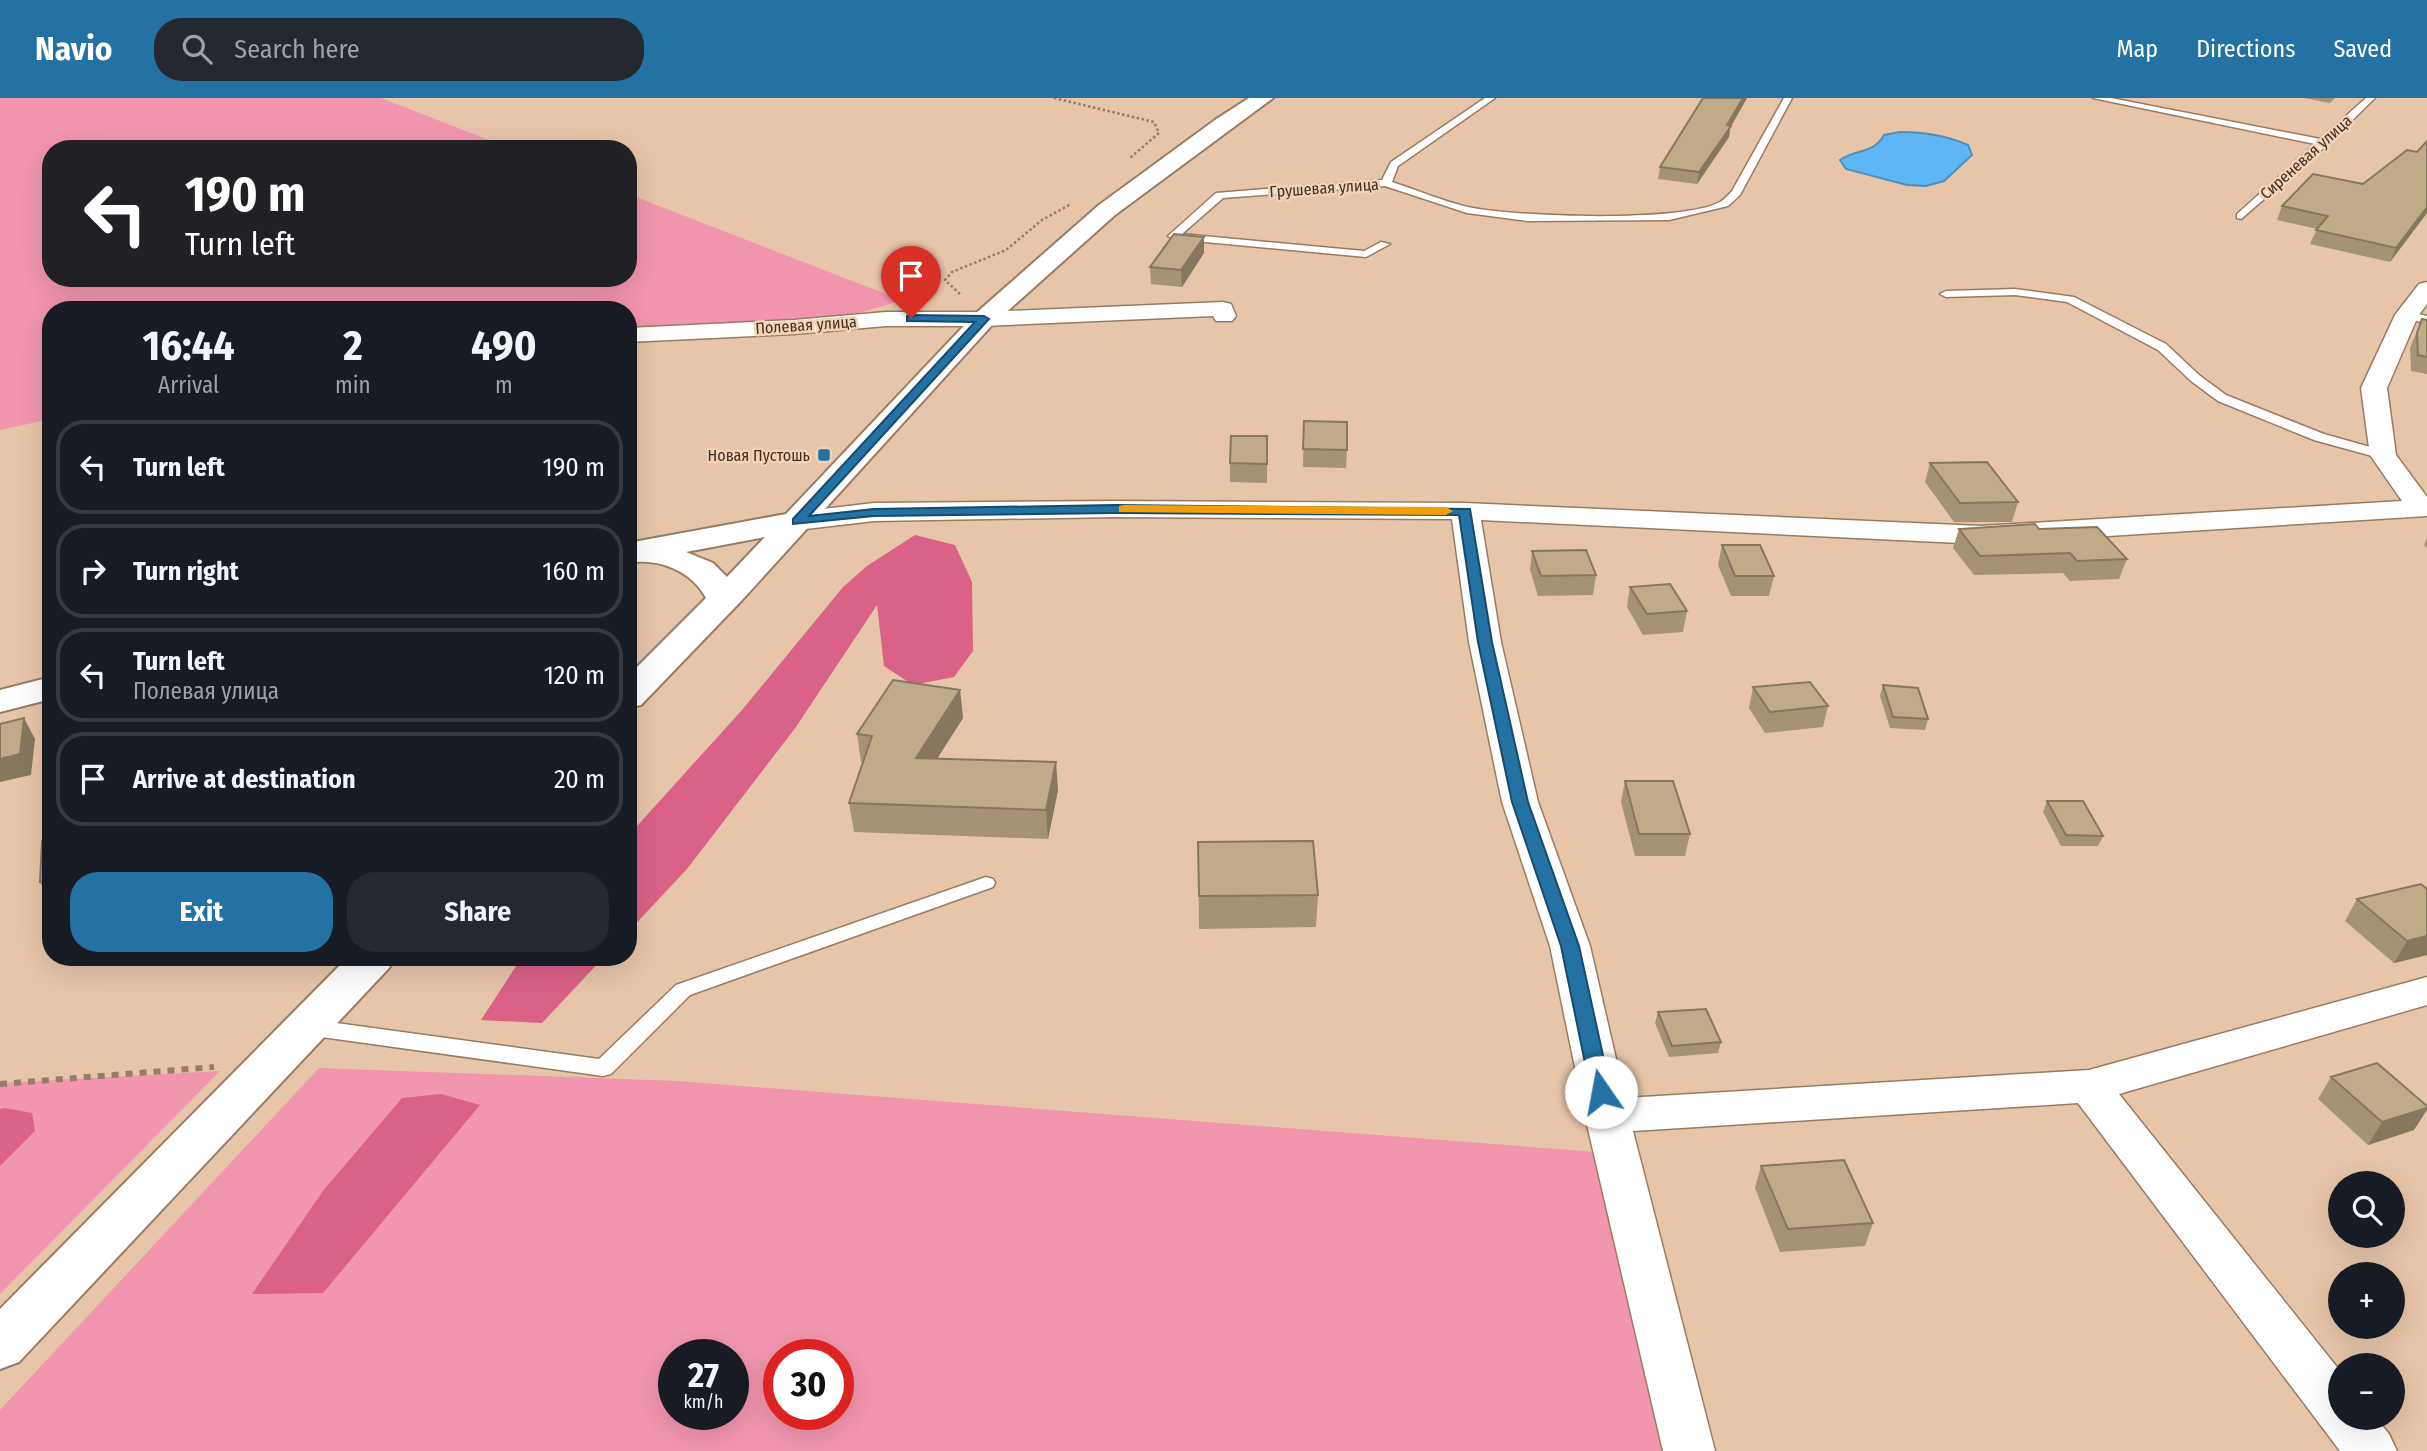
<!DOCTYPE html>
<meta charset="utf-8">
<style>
:root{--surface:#171b24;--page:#242831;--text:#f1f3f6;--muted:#9ea1a6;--line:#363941;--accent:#2472a4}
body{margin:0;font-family:"Fira Sans Condensed",sans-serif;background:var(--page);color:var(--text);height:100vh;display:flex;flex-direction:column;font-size:26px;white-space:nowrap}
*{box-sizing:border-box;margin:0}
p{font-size:23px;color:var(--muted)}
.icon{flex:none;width:38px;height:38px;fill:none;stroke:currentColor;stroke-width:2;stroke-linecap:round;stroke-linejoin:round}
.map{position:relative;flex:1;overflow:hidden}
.panel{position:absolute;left:42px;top:203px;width:595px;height:665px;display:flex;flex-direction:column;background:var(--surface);border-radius:28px;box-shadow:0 7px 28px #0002}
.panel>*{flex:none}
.hud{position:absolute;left:42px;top:42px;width:595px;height:147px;border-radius:28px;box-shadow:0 7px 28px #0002;background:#202124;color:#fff;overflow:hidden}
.controls{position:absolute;left:2328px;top:1073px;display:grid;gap:14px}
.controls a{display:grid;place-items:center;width:77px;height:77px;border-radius:50%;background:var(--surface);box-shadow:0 7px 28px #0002;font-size:35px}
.speed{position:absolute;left:658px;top:1241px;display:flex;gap:14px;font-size:35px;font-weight:700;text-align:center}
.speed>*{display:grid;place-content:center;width:91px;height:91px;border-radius:50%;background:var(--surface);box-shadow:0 7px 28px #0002;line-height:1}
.speed small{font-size:18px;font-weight:400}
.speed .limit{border:10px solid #d22;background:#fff;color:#111}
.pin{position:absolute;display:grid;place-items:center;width:60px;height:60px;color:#fff;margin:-72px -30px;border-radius:50% 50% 50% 0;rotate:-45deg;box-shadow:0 0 7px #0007}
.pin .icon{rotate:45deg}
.me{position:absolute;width:77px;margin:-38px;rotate:348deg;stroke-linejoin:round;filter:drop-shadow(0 0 5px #0008)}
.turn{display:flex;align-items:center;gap:24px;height:147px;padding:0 28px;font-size:32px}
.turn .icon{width:91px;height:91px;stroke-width:2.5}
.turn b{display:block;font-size:49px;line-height:60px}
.eta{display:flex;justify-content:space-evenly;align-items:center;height:119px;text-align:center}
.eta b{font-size:42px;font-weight:700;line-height:49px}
.primary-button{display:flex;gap:14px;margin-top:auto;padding:14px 28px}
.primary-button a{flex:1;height:80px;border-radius:28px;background:var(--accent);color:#fff;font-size:28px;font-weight:700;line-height:80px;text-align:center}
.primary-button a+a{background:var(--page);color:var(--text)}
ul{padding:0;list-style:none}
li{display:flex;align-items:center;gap:21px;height:94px;margin:0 14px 10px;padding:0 14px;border:4px solid var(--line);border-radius:28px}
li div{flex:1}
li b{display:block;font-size:26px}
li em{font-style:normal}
header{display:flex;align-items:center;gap:42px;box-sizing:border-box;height:98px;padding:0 35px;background:var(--accent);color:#fff}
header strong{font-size:33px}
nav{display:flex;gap:38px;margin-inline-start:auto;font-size:24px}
.search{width:490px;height:63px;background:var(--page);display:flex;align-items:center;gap:18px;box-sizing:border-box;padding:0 24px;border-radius:28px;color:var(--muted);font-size:26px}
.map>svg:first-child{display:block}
</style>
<header>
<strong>Navio</strong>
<div class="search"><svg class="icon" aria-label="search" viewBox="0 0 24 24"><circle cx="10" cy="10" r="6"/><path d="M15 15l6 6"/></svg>Search here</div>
<nav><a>Map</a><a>Directions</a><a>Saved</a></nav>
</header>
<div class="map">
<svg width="2427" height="1353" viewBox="0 0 2427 1353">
<rect width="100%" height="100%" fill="#e7c5a9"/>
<!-- green -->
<path fill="#f295af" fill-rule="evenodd" d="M0 0H381L512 51H51V180H628V96L891 198 911 200 830 223 628 240V212H51V321L0 332Z
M319 970 677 983 1609 1055 1664 1353H0V1312ZM674 1256H733V1316H674ZM779 1256H838V1316H779Z
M220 973 0 1196V985Z"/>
<!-- forest -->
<path fill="#da6188" d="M915 437 955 447 972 484 973 553 954 579 913 587 884 568 877 507 796 629 687 771 628 834V738L742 612 843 489 867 468Z
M522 859H604L542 925 481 922Z
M441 996 480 1007 323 1195 252 1196 323 1093 402 1000Z
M5 1010 32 1015 35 1033 0 1068V1011Z"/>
<!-- water -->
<path fill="#5eb6f5" stroke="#548eb7" stroke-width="2" d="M1900 34C1924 34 1945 37 1968 47L1972 57 1944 83 1926 88 1907 87 1846 71 1840 62C1855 51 1874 56 1884 37Z"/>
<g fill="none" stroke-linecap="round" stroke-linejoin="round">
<!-- lane casing -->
<g stroke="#9a7b61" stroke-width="3">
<path id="lane" d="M1485 0H1495L1398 68 1392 84C1417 92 1442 103 1468 109 1513 119 1682 125 1720 104 1724 102 1728 97 1732 93L1784 0H1792L1740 97 1728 108 1669 122 1528 123 1467 115 1385 88 1223 100 1182 136 1364 153 1381 144 1390 146 1366 159 1173 141 1168 138 1216 95 1382 82 1391 64Z
M2093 0H2111L2320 41 2366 0H2375L2327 47 2241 121 2237 120V116L2315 46Z
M2015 191 2074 199 2166 246 2199 277 2226 297 2324 336 2388 354 2390 357 2383 361 2314 342 2218 303 2191 283 2158 252 2067 204 2015 197 1946 199 1940 196 1946 193Z
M2407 213 2427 218V226L2403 219 2401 217Z
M986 779 993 781 995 785 993 789 690 897 611 976 603 978 307 937 300 934 297 929 300 924 307 921 599 961 676 887Z"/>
</g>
<!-- street casing -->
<g stroke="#9a7b61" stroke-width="3">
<path id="street" d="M2427 184V206L2418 218 2387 290 2396 357 2427 399V418L1981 446 1481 422 1501 544 1538 704 1590 848 1625 1000 2089 972 2427 879V907L2119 996 2340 1273V1320H2376L2389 1336 2397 1353H2340L2078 1005 1633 1033 1715 1353H1663L1585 1018 1550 848 1502 704 1469 544 1452 421 1116 419 874 423 797 432 787 429 783 423 787 417 797 414 874 405 1116 403 1465 405 1981 428 2402 403 2370 357 2361 290 2395 217 2419 186Z
M1223 204 1231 206 1236 218 1232 223H1216L1213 218 984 228H886L794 236 628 244V230L794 222 886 214H984Z"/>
</g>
<!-- secondary casing -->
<g stroke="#9a7b61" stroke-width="4">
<path id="secondary" d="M1249 0H1273L1115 117 993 226 743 501 641 607 628 610V578L706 500C692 473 658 459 628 465V445L786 416 975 216 1099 107 1215 22ZM765 439 727 479 713 465 686 454Z
M51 579V601L0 614V592Z
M348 859H396L389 870 19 1264 0 1271V1211Z"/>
</g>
<!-- path-far1 -->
<path stroke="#947d69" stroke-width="2.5" stroke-dasharray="2.5 2.5" stroke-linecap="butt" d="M1054 0 1154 24 1159 35 1130 60
M960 196 945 182 952 174 1006 152 1042 122 1071 106"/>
<!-- path -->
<path stroke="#947d69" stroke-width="6" stroke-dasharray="7 7" stroke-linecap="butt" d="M0 986 214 969"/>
<!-- lane -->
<use href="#lane" fill="#fff" fill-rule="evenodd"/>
<!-- street -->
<use href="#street" fill="#fff" fill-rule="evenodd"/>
<!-- secondary -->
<use href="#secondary" fill="#fff" fill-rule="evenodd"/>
</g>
<!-- wall -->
<path fill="#a49374" d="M1703 0H1747L1730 30 1729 39 1697 86 1658 81 1660 69Z
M2304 0H2335L2330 5Z
M2427 43V115L2390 164 2310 146 2317 131 2277 122 2282 108 2363 86 2417 54Z
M1204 155 1182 189 1151 186 1150 169Z
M2422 221 2427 222V276L2411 273 2410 250Z
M1304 323 1347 352 1346 370 1303 369Z
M1267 338V385L1230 384V365Z
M1930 365 2018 404 2012 424H1954L1925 384Z
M1959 431H2039L2127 461 2119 481 2070 483 2063 475 1974 477 1953 450Z
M2427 440V450L2424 447Z
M1722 447 1774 478 1769 498H1731L1718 467Z
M1532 453 1596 477 1593 497 1538 498 1530 472Z
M1630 489 1687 513 1683 534 1643 537 1627 509Z
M1883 587 1928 621 1925 632 1890 630 1880 598Z
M1753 589 1828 608 1823 629 1765 635 1749 610Z
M960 592 963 620 937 660 1058 692 1048 741 854 734 849 705 863 664H861L857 636Z
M1625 683 1690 736 1685 758H1635L1621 704Z
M2047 703 2103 738 2098 748H2061L2043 714Z
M1198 744 1318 797 1316 829 1199 831Z
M2427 791V857L2394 865 2345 823 2357 801Z
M1658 914 1721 944 1718 955 1669 959 1655 925Z
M2331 979 2414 1032 2368 1047 2318 1001Z
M1761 1068 1873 1125 1865 1148 1780 1154 1755 1090Z"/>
<!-- shaded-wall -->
<path fill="#86785e" d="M1743 0H1747L1730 30 1729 39 1697 86 1699 74Z
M2427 109V115L2390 164 2396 150Z
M1204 139V155L1182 189 1181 172Z
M960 592 963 620 920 688 916 660Z
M24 620 35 641 31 677 0 684V661Z
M1056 664 1058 692 1048 741 1046 712Z
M51 781V804L40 784Z
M2427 838V857L2394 865 2407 843Z
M2427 1010V1012L2414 1032 2368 1047 2382 1024Z"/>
<!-- building -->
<path fill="#bfab87" stroke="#86785e" stroke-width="2" d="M1703 0H1743L1727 27 1731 28 1699 74 1660 69Z
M2427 43V109L2396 150 2316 132 2328 118 2282 108 2313 76 2363 86 2407 52 2417 54Z
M1174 136 1204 139 1181 172 1150 169Z
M2422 221 2427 222V259L2418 257 2417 235Z
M1304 323 1347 324V352L1303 351Z
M1231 338H1267V366L1230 365Z
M1987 364 2018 404 1960 405 1930 365Z
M2035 426 2039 431 2097 429 2127 461 2077 463 2070 455 1980 458 1959 431Z
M1722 447H1760L1774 478H1735Z
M1586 452 1596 477 1541 478 1532 453Z
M1670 486 1687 513 1647 516 1630 489Z
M893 582 960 592 916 660 1056 664 1046 712 849 705 872 638 857 636Z
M1810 584 1828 608 1770 614 1753 589Z
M1883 587 1918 590 1928 621 1893 619Z
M24 620 20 656 0 661V626Z
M1625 683H1673L1690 736H1639Z
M2047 703H2083L2103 738 2066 737Z
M51 741V781L40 784 42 743Z
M1313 743 1318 797 1199 798 1198 744Z
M2421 786 2427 791V838L2407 843 2357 801Z
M1706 911 1721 944 1672 948 1658 914Z
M2377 965 2427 1008V1010L2382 1024 2331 979Z
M1844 1062 1873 1125 1788 1131 1761 1068Z"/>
<!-- route -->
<path fill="#2472a4" stroke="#174a6b" stroke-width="2" d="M911 217 984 218 989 221 809 418 874 411 1115 407 1470 411 1492 544 1528 704 1579 848 1611 994 1608 999 1601 1001 1594 999 1591 994 1561 848 1512 704 1478 544 1459 417 1115 415 874 418 793 426V421L975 224 907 223V218Z"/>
<!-- slow -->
<path fill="#f59e0b" d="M1124 407 1446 409 1453 413 1446 417 1119 414V408Z"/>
<!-- markers -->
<rect fill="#2472a4" stroke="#f4d2b6" stroke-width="2.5" x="817" y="350" width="14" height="14" rx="3.5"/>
<g text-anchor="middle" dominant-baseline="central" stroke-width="5" stroke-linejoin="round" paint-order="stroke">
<!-- far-street labels -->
<g font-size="16" fill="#3e3126" stroke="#f4d2b6">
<text transform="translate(2306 59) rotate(-42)">Сиреневая улица</text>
<text transform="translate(1324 90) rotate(-4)">Грушевая улица</text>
<text transform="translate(806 227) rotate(-4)">Полевая улица</text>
</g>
<!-- far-poi labels -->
<g font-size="16" fill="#3e3126" stroke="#f4d2b6" text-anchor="end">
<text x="810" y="357">Новая Пустошь</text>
</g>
</g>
</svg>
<div class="controls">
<a><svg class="icon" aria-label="search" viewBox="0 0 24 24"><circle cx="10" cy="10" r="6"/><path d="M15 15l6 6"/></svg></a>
<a>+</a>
<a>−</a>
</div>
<div class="speed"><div>27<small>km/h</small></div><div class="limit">30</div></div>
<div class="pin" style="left:911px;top:220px;background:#d93025"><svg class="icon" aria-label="arrive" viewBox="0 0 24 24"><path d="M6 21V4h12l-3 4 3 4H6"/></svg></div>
<svg class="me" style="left:1601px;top:994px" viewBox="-20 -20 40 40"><circle r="19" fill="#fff"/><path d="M0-13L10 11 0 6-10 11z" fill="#2472a4"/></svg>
<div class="hud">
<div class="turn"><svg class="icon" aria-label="left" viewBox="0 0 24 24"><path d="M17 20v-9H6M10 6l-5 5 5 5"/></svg><div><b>190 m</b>Turn left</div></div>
</div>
<section class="panel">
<div class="eta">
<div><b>16:44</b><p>Arrival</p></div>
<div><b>2</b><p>min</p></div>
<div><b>490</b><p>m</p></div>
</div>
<ul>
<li><svg class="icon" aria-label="left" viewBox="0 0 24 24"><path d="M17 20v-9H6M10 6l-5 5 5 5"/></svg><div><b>Turn left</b></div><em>190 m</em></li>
<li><svg class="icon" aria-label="right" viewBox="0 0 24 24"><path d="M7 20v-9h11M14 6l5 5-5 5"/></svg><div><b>Turn right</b></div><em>160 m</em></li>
<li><svg class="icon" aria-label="left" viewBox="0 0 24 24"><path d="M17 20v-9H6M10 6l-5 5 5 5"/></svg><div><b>Turn left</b><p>Полевая улица</p></div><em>120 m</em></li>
<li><svg class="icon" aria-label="arrive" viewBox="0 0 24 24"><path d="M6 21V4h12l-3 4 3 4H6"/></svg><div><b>Arrive at destination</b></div><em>20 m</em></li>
</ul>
<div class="primary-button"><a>Exit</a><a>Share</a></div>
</section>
</div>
